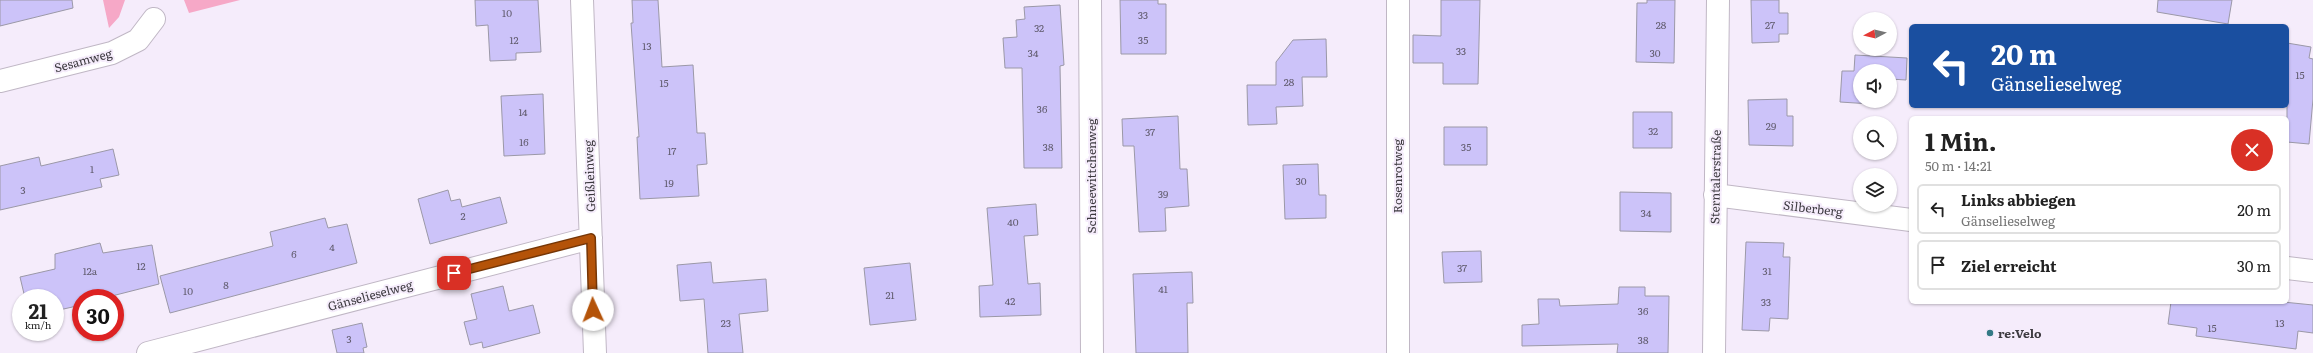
<!DOCTYPE html>
<html lang="de">
<meta charset="utf-8">
<style>
:root{--surface:#fff;--page:#f2f2f2;--text:#222;--muted:#767676;--line:#e0e0e0}
body{margin:0;font-family:Literata,serif;background:var(--page);color:var(--text);height:100vh;display:flex;flex-direction:column;font-size:15px;white-space:nowrap}
*{box-sizing:border-box;margin:0}
p{font-size:13px;color:var(--muted)}
.icon{flex:none;width:22px;height:22px;fill:none;stroke:currentColor;stroke-width:2;stroke-linecap:round;stroke-linejoin:round}
.map{position:relative;flex:1;overflow:hidden}
.drawer{position:absolute;left:1909px;top:116px;width:380px;height:188px;display:flex;flex-direction:column;background:var(--surface);border-radius:6px;box-shadow:0 1px 3px #0004}
.drawer>*{flex:none}
.hud{position:absolute;left:1909px;top:24px;width:380px;height:84px;border-radius:6px;box-shadow:0 1px 3px #0004;background:#1a4fa0;color:#fff;overflow:hidden}
.needle{width:26px;rotate:263deg}
.controls{position:absolute;left:1853px;top:12px;display:grid;gap:8px}
.controls a{display:grid;place-items:center;width:44px;height:44px;border-radius:50%;background:var(--surface);box-shadow:0 1px 3px #0004;font-size:20px}
.speed{position:absolute;left:12px;top:289px;display:flex;gap:8px;font-size:20px;font-weight:700;text-align:center}
.speed>*{display:grid;place-content:center;width:52px;height:52px;border-radius:50%;background:var(--surface);box-shadow:0 1px 3px #0004;line-height:1}
.speed small{font-size:10px;font-weight:400}
.speed .limit{border:6px solid #d22;background:#fff;color:#111}
.pin{position:absolute;display:grid;place-items:center;width:34px;height:34px;color:#fff;margin:-17px;border-radius:8px;box-shadow:0 2px 6px #0006}
.me{position:absolute;width:44px;margin:-22px;rotate:358deg;stroke-linejoin:round;filter:drop-shadow(0 0 3px #0008)}
.turn{display:flex;align-items:center;gap:14px;height:84px;padding:0 16px;font-size:18px}
.turn .icon{width:52px;height:52px;stroke-width:2.5}
.turn b{display:block;font-size:28px;line-height:34px}
.round{display:grid;place-items:center;flex:none;width:42px;height:42px;border-radius:21px;background:var(--page)}
.overview{display:flex;align-items:center;justify-content:space-between;height:68px;padding:0 16px}
h1{font-size:24px;font-weight:700;line-height:30px}
ul{padding:0;list-style:none}
li{display:flex;align-items:center;gap:12px;height:50px;margin:0 8px 6px;padding:0 8px;border:2px solid var(--line);border-radius:6px}
li div{flex:1}
li b{display:block;font-size:15px}
li em{font-style:normal}
.map>svg:first-child{display:block}
</style>
<div class="map">
<svg width="2313" height="353" viewBox="0 0 2313 353">
<rect width="100%" height="100%" fill="#f5ecfb"/>
<!-- green -->
<path fill="#f6a8c7" d="M103 0H125L119 17 109 28Z
M184 0H240L189 13Z"/>
<!-- building -->
<path fill="#ccc3f9" stroke="#9b98a7" d="M0 0H72L73 8 0 26Z
M475 0H538L541 52 516 53V60L490 61 488 25 476 26Z
M632 0H658L662 67 693 65 697 133H705L707 164 697 165 699 196 640 199 637 137H639L631 23H633Z
M1120 0H1158V4H1166V54H1121Z
M1441 0H1480L1478 84H1443V63H1413V35L1441 36Z
M1647 0H1675L1674 63 1636 62 1637 3H1647Z
M1751 0H1779V13H1788V34H1779V42L1752 43Z
M2158 0H2232L2228 24 2157 12Z
M1060 5 1064 65 1060 66 1062 168H1024L1022 68H1005L1003 38 1017 37 1016 20 1025 19 1024 7Z
M1326 39 1327 77H1302L1303 106 1276 107 1277 124 1248 125 1247 85H1276V62L1293 40Z
M2287 43 2311 47 2309 58 2313 59V99L2309 144 2287 142Z
M1855 55 1907 58 1906 80 1890 79V71H1860V101H1871V104L1840 102 1842 71H1854Z
M543 94 545 154 504 156 501 96Z
M1787 99V116H1793V146L1749 145 1748 100Z
M1633 112H1672V148H1633Z
M1178 116 1180 169H1187L1189 206 1165 208 1166 231 1139 232 1134 146H1123L1122 119Z
M1444 127H1487V165H1444Z
M113 149 119 175 100 179 102 187 0 210V166L39 157 41 166Z
M1318 164 1319 195H1326V218L1285 219 1283 165Z
M448 190 451 201 460 199 462 207 500 197 507 223 430 244 418 199Z
M1620 192 1671 193V232L1620 231Z
M1036 204 1038 235 1024 236 1028 284 1040 283 1041 315 980 317 979 286 993 285 987 208Z
M325 218 328 228 347 224 357 263 170 313 160 276 273 246 270 232Z
M1746 242 1784 243 1783 257H1790L1788 319 1770 318 1769 331 1742 330Z
M100 243 103 253 152 245 159 284 104 298H81V305L55 311V298H25L20 277 55 269V254Z
M1481 251 1482 282 1444 283 1442 252Z
M711 262 713 283 766 279 768 311 739 314 743 353H708L704 299 680 301 677 265Z
M910 263 916 320 870 325 864 268Z
M1192 272 1193 303H1187L1188 353H1136L1133 274Z
M503 286 509 311 533 305 540 333 483 348 482 342 470 345 464 322 477 319 471 294Z
M1619 287H1645V296H1669L1668 353H1617L1618 344 1522 346V325L1539 324 1538 299H1559L1560 306 1618 304Z
M2171 302H2283L2313 305V333L2298 331 2296 349 2196 336 2197 328 2168 324Z
M362 323 367 347 363 348 364 353H337L332 330Z"/>
<g fill="none" stroke-linecap="round" stroke-linejoin="round">
<!-- street casing -->
<g stroke="#c0b7c5" stroke-width="24">
<path id="street" d="M582 0 595 353
M1090 0 1092 353
M0 81 112 53 138 40 154 19
M1715 195 1911 220
M2287 268 2313 271
M148 353 591 238
M1398 353V0
M1714 353 1718 0"/>
</g>
<!-- street -->
<use href="#street" stroke="#fff" stroke-width="22"/>
</g>
<g fill="none" stroke-linecap="round" stroke-linejoin="round">
<!-- route casing -->
<g stroke="#753606" stroke-width="10">
<path id="route" d="M454 273 591 238 593 310"/>
</g>
<!-- route -->
<use href="#route" stroke="#b45309" stroke-width="7"/>
</g>
<!-- markers -->
<circle fill="#337985" stroke="#f5ecfb" stroke-width="1.5" cx="1990" cy="333" r="4"/>
<g text-anchor="middle" dominant-baseline="central" stroke-width="4" stroke-linejoin="round" paint-order="stroke">
<!-- number labels -->
<g font-size="10" fill="#615c6e">
<text x="507" y="12">10</text>
<text x="1143" y="14">33</text>
<text x="1661" y="24">28</text>
<text x="1770" y="24">27</text>
<text x="1039" y="27">32</text>
<text x="514" y="39">12</text>
<text x="1143" y="39">35</text>
<text x="647" y="45">13</text>
<text x="1461" y="50">33</text>
<text x="1033" y="52">34</text>
<text x="1655" y="52">30</text>
<text x="2300" y="74">15</text>
<text x="1289" y="81">28</text>
<text x="664" y="82">15</text>
<text x="1042" y="108">36</text>
<text x="523" y="111">14</text>
<text x="1771" y="125">29</text>
<text x="1653" y="130">32</text>
<text x="1150" y="131">37</text>
<text x="524" y="141">16</text>
<text x="1048" y="146">38</text>
<text x="1466" y="146">35</text>
<text x="672" y="150">17</text>
<text x="92" y="168">1</text>
<text x="1301" y="180">30</text>
<text x="669" y="182">19</text>
<text x="23" y="189">3</text>
<text x="1163" y="193">39</text>
<text x="1646" y="212">34</text>
<text x="463" y="215">2</text>
<text x="1013" y="221">40</text>
<text x="332" y="246">4</text>
<text x="294" y="253">6</text>
<text x="141" y="265">12</text>
<text x="1462" y="267">37</text>
<text x="90" y="270">12a</text>
<text x="1767" y="270">31</text>
<text x="226" y="284">8</text>
<text x="1163" y="288">41</text>
<text x="188" y="290">10</text>
<text x="890" y="294">21</text>
<text x="1010" y="300">42</text>
<text x="1766" y="301">33</text>
<text x="1643" y="310">36</text>
<text x="726" y="322">23</text>
<text x="2280" y="322">13</text>
<text x="2212" y="327">15</text>
<text x="349" y="338">3</text>
<text x="1643" y="339">38</text>
</g>
<!-- street labels -->
<g font-size="12" fill="#3d3a40" stroke="#f5ecfb">
<text transform="translate(83 60) rotate(-15)">Sesamweg</text>
<text transform="translate(589 176) rotate(-92)">Geißleinweg</text>
<text transform="translate(1091 176) rotate(-90)">Schneewittchenweg</text>
<text transform="translate(1397 176) rotate(-90)">Rosenrotweg</text>
<text transform="translate(1715 177) rotate(-89)">Sterntalerstraße</text>
<text transform="translate(1813 208) rotate(7)">Silberberg</text>
<text transform="translate(370 295) rotate(-15)">Gänselieselweg</text>
</g>
<!-- poi labels -->
<g font-size="12" font-weight="bold" fill="#3d3a40" stroke="#f5ecfb" text-anchor="start">
<text x="1998" y="333">re:Velo</text>
</g>
</g>
</svg>
<div class="controls">
<a><svg class="needle" viewBox="-14 -14 28 28"><path d="M0-13l5 13h-10z" fill="#e53935"/><path d="M0 13l5-13h-10z" fill="#767676"/></svg></a>
<a><svg class="icon" aria-label="sound" viewBox="0 0 24 24"><path d="M4 9h4l5-4v14l-5-4H4zM17 9q2 3 0 6"/></svg></a>
<a><svg class="icon" aria-label="search" viewBox="0 0 24 24"><circle cx="10" cy="10" r="6"/><path d="M15 15l6 6"/></svg></a>
<a><svg class="icon" aria-label="layers" viewBox="0 0 24 24"><path d="M12 4l9 5-9 5-9-5zM3 14l9 5 9-5"/></svg></a>
</div>
<div class="speed"><div>21<small>km/h</small></div><div class="limit">30</div></div>
<div class="pin" style="left:454px;top:273px;background:#d93025"><svg class="icon" aria-label="arrive" viewBox="0 0 24 24"><path d="M6 21V4h12l-3 4 3 4H6"/></svg></div>
<svg class="me" style="left:593px;top:310px" viewBox="-20 -20 40 40"><circle r="19" fill="#fff"/><path d="M0-13L10 11 0 6-10 11z" fill="#b45309"/></svg>
<div class="hud">
<div class="turn"><svg class="icon" aria-label="left" viewBox="0 0 24 24"><path d="M17 20v-9H6M10 6l-5 5 5 5"/></svg><div><b>20 m</b>Gänselieselweg</div></div>
</div>
<section class="drawer">
<div class="overview"><div><h1>1 Min.</h1><p>50 m · 14:21</p></div><a class="round" style="background:#d93025;color:#fff"><svg class="icon" aria-label="close" viewBox="0 0 24 24"><path d="M6 6l12 12M18 6L6 18"/></svg></a></div>
<ul>
<li><svg class="icon" aria-label="left" viewBox="0 0 24 24"><path d="M17 20v-9H6M10 6l-5 5 5 5"/></svg><div><b>Links abbiegen</b><p>Gänselieselweg</p></div><em>20 m</em></li>
<li><svg class="icon" aria-label="arrive" viewBox="0 0 24 24"><path d="M6 21V4h12l-3 4 3 4H6"/></svg><div><b>Ziel erreicht</b></div><em>30 m</em></li>
</ul>
</section>
</div>
